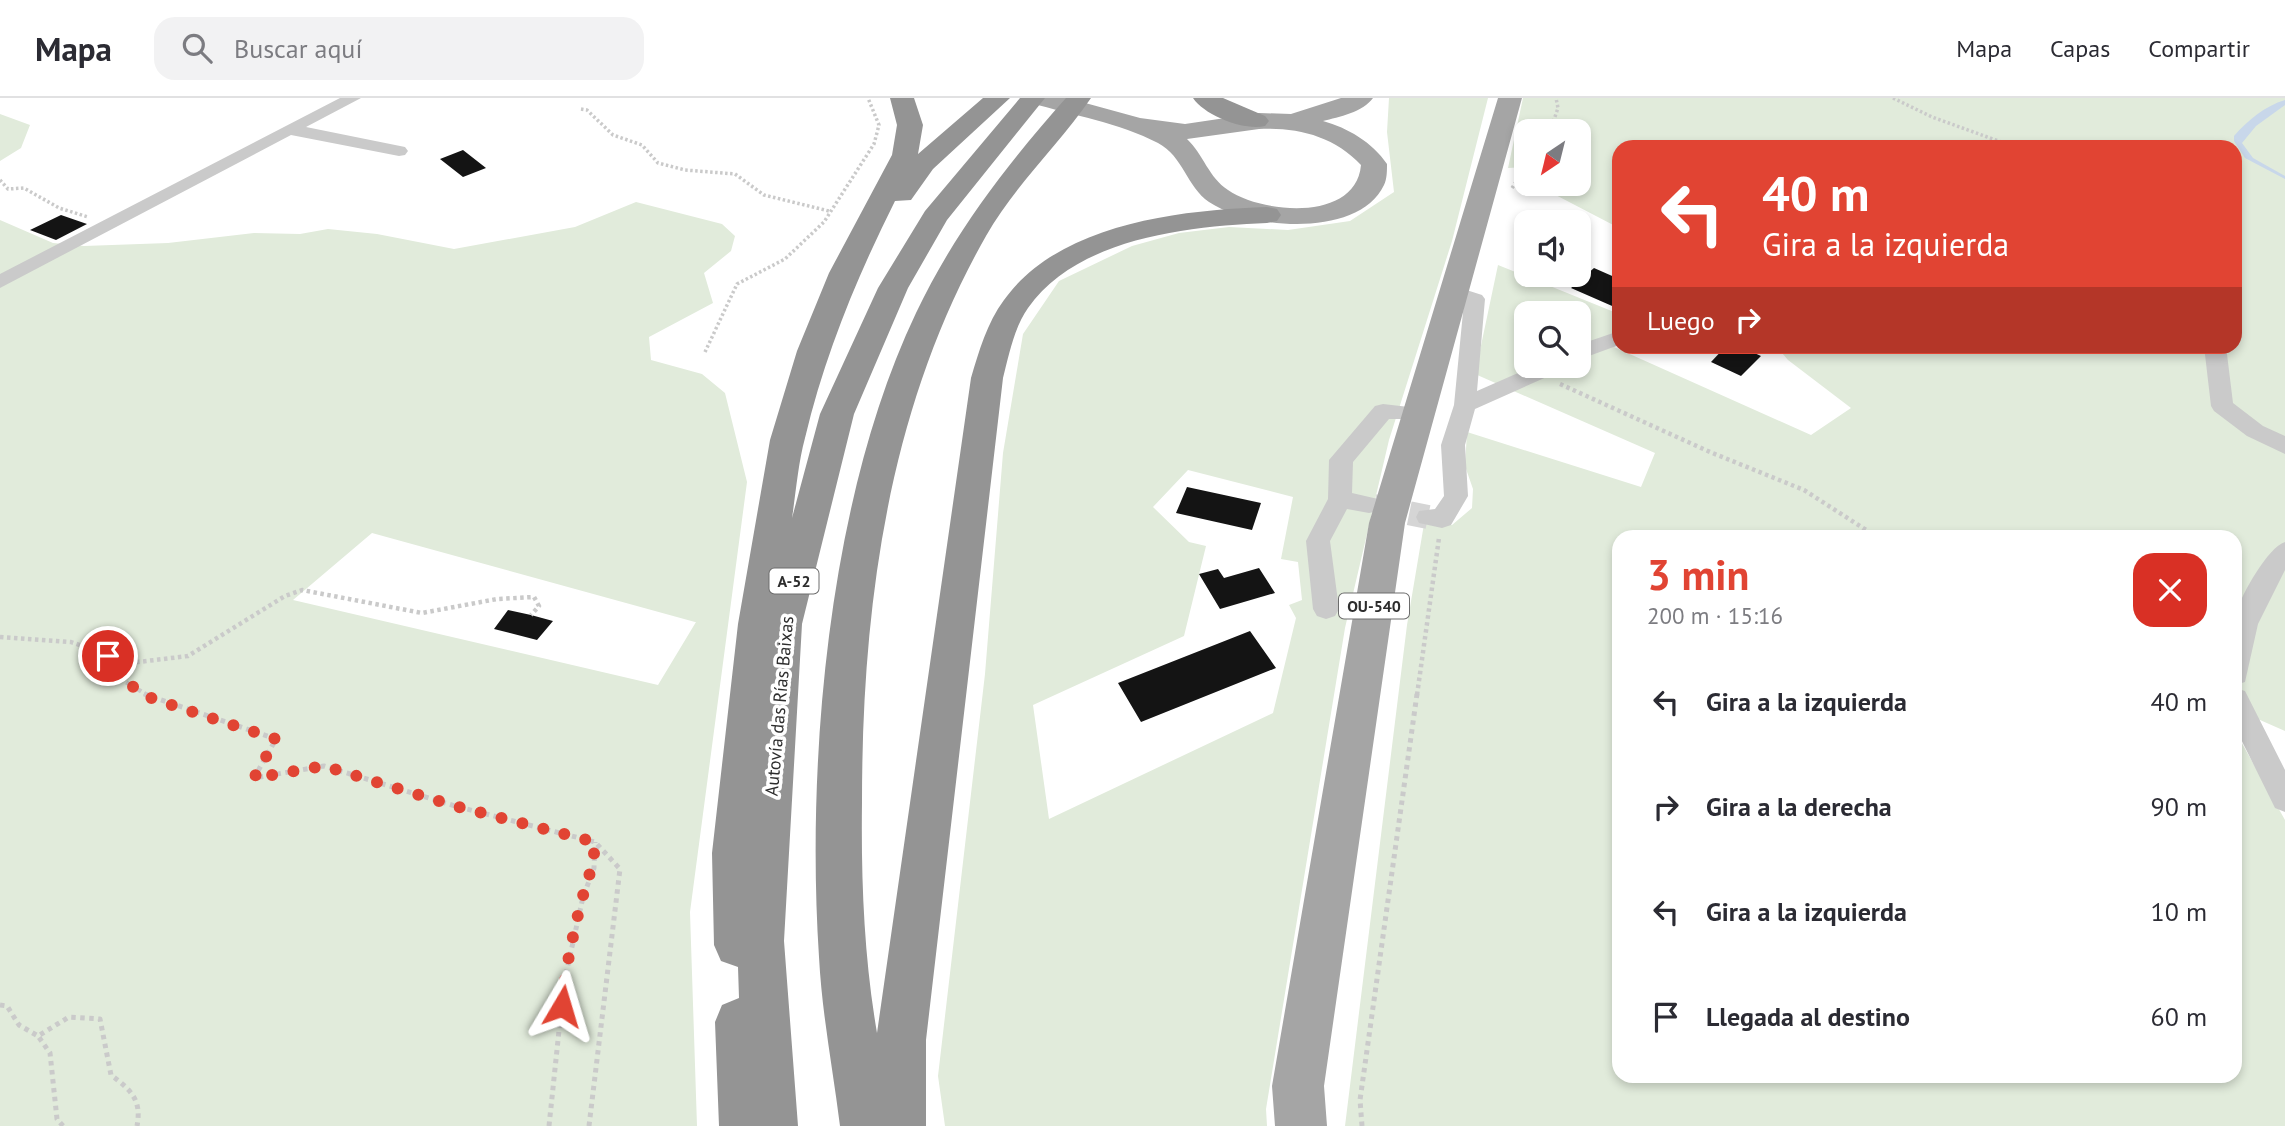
<!DOCTYPE html>
<html lang="es">
<meta charset="utf-8">
<style>
:root{--surface:#fff;--page:#f2f2f3;--text:#2b2b33;--muted:#7c7c81;--line:#e1e1e2;--accent:#e14433}
body{margin:0;font-family:"PT Sans",sans-serif;background:var(--page);color:var(--text);height:100vh;display:flex;flex-direction:column;font-size:26px;white-space:nowrap}
*{box-sizing:border-box;margin:0}
p{font-size:23px;color:var(--muted)}
.icon{flex:none;width:38px;height:38px;fill:none;stroke:currentColor;stroke-width:2;stroke-linecap:round;stroke-linejoin:round}
.map{position:relative;flex:1;overflow:hidden}
.panel{position:absolute;left:1612px;top:432px;width:630px;height:553px;display:flex;flex-direction:column;background:var(--surface);border-radius:21px;box-shadow:0 4px 10px #0003}
.panel>*{flex:none}
.hud{position:absolute;left:1612px;top:42px;width:630px;height:214px;border-radius:21px;box-shadow:0 4px 10px #0003;background:#e14433;color:#fff;overflow:hidden}
.needle{width:46px;rotate:215deg}
.tools{position:absolute;left:1514px;top:21px;display:grid;gap:14px}
.tools a{display:grid;place-items:center;width:77px;height:77px;border-radius:14px;background:var(--surface);box-shadow:0 4px 10px #0003;font-size:35px}
.pin{position:absolute;display:grid;place-items:center;width:60px;height:60px;color:#fff;margin:-30px;border:4px solid #fff;border-radius:50%;box-shadow:0 2px 7px #0007}
.me{position:absolute;width:77px;margin:-38px;rotate:7deg;stroke-linejoin:round;filter:drop-shadow(0 0 5px #0008)}
.turn{display:flex;align-items:center;gap:24px;height:147px;padding:0 35px;font-size:32px}
.turn .icon{width:91px;height:91px;stroke-width:2.5}
.turn b{display:block;font-size:49px;line-height:60px}
.then{display:flex;align-items:center;height:66px;padding:0 35px;background:#0003;gap:14px;font-size:26px}
.round{display:grid;place-items:center;flex:none;width:74px;height:74px;border-radius:21px;background:var(--page)}
.overview{display:flex;align-items:center;justify-content:space-between;height:119px;padding:0 35px}
h1{font-size:42px;font-weight:700;line-height:52px;color:var(--accent)}
ul{padding:0;list-style:none}
li{display:flex;align-items:center;gap:21px;height:105px;padding:0 35px}
li div{flex:1}
li b{display:block;font-size:26px}
li em{font-style:normal}
header{display:flex;align-items:center;gap:42px;box-sizing:border-box;height:98px;padding:0 35px;background:var(--surface);border-bottom:2px solid var(--line)}
header strong{font-size:33px}
nav{display:flex;gap:38px;margin-inline-start:auto;font-size:24px}
.search{width:490px;height:63px;background:var(--page);display:flex;align-items:center;gap:18px;box-sizing:border-box;padding:0 24px;border-radius:21px;color:var(--muted);font-size:26px}
.map>svg:first-child{display:block}
</style>
<header>
<strong>Mapa</strong>
<div class="search"><svg class="icon" aria-label="search" viewBox="0 0 24 24"><circle cx="10" cy="10" r="6"/><path d="M15 15l6 6"/></svg>Buscar aquí</div>
<nav><a>Mapa</a><a>Capas</a><a>Compartir</a></nav>
</header>
<div class="map">
<svg width="2285" height="1028" viewBox="0 0 2285 1028">
<rect width="100%" height="100%" fill="#fff"/>
<!-- green -->
<path fill="#e1ebdb" fill-rule="evenodd" d="M1389 0H1488L1452 143 1389 342 1345 530 1266 1011 1267 1028H945L938 978 985 576 1003 355 1023 236 1059 183 1132 148 1179 135 1229 129 1288 132 1350 123 1394 94 1387 34ZM1188 372 1293 399 1281 461 1298 464 1302 502 1289 507 1296 520 1273 615 1049 721 1033 607 1184 538 1206 448 1189 444 1153 409Z
M1523 0H2285V633L2235 611V439H1619V978H2235V633L2285 722V1028H1345L1407 527 1424 426 1452 427 1472 410 1473 391 1465 368 1467 334 1641 389 1655 355 1475 276 1498 167 1619 216V246L1614 249 1811 337 1851 310 1788 262 1777 249 2235 248V49H1619V130L1548 93 1558 86H1578V33H1526V69L1508 70ZM1526 215H1578V268H1526Z
M0 16 30 27 21 50 0 63Z
M636 104 722 126 735 138 731 153 704 175 713 205 649 239 651 262 702 276 725 295 747 384 690 814 697 1028H0V122L53 145 84 148 168 145 254 135 300 136 328 131 377 136 454 151 575 129ZM372 435 695 524H696L658 587 293 502Z"/>
<!-- water -->
<path fill="#c8d7ea" d="M2285 2V7L2256 28 2242 45 2253 60 2285 78V81L2245 60 2234 43V38C2248 22 2265 8 2285 2Z"/>
<!-- building -->
<path fill="#141414" d="M463 52 486 70 463 79 440 61Z
M61 117 87 126 56 142 30 132Z
M1594 170 1619 181V211L1571 190Z
M1726 248H1739L1761 258 1741 278 1711 264Z
M1187 389 1261 405 1252 432 1176 415Z
M1259 470 1275 495 1220 511 1199 476 1218 471 1224 480Z
M508 512 531 517 553 523 537 542 494 531Z
M1250 533 1276 570 1141 624 1118 585Z"/>
<g fill="none" stroke-linecap="round" stroke-linejoin="round">
<!-- street-tunnel -->
<path stroke="#d5d5d5" stroke-width="24" stroke-dasharray="24 12" stroke-linecap="butt" d="M1374 408 1428 419"/>
<!-- path-far2 -->
<path stroke="#cacaca" stroke-width="3.5" stroke-dasharray="2.5 2.5" stroke-linecap="butt" d="M1893 0 1932 19 2015 49
M581 11 587 12 613 37 642 47 658 65 685 72 735 76 764 97 829 113
M1550 33 1558 10 1556 0
M0 82 8 91 24 90 59 110 88 119
M1512 90 1526 69
M705 254 737 186 785 161 824 124 874 46 879 27 868 0"/>
<!-- path-far1 -->
<path stroke="#cacaca" stroke-width="4.5" stroke-dasharray="3.5 3.5" stroke-linecap="butt" d="M1560 286 1710 354 1804 392 1877 439
M0 539 71 544 130 565 188 558 285 498 302 492 422 515 497 501 534 499 539 508 531 517
M109 558 111 575 147 597
M1417 597 1439 440"/>
<!-- path -->
<path stroke="#cacaca" stroke-width="5" stroke-dasharray="4.5 4.5" stroke-linecap="butt" d="M144 596 276 641 254 680 324 668 455 708 595 744 620 771 589 1028
M0 907 7 908 19 927 38 938
M63 1028 57 1021 50 955 38 938 69 919 100 921 111 977C131 992 142 1002 137 1028
M549 1028 564 885 583 799 594 770 595 744
M1362 1028 1360 1002 1417 596"/>
<!-- street -->
<path fill="#cacaca" fill-rule="evenodd" d="M340 0H361L306 29 405 49 408 53 405 57 399 58 291 37 0 190V176Z
M1454 188 1482 197 1485 201 1477 293 1534 268H1563L1560 273 1475 311 1465 347 1468 398 1451 427 1442 430 1419 425 1416 419 1419 413 1435 411 1444 398 1441 347 1454 307 1464 204 1447 198 1444 194Z
M1619 233V247L1578 262V247Z
M2204 248H2226L2233 305 2263 328 2285 338V356L2247 338 2214 313 2211 308Z
M1383 306 1426 311 1429 316 1426 321H1389L1353 364 1352 395 1378 401 1381 407 1378 413 1369 415 1347 411 1330 443 1339 511 1335 518 1326 521 1317 518 1313 511 1306 443 1328 401 1329 362 1375 308Z
M2285 444V472L2258 526 2245 584 2235 587C2235 565 2230 536 2236 515 2241 497 2268 449 2285 444Z
M2235 590 2245 593 2285 672V714L2275 710 2235 629Z"/>
<!-- primary -->
<path fill="#a5a5a5" fill-rule="evenodd" d="M1028 0H1067L1140 20 1185 26 1259 15 1291 16 1341 0H1373C1363 14 1339 19 1323 23 1348 30 1372 44 1387 66 1387 73 1387 81 1384 87 1359 140 1251 132 1209 104 1187 89 1183 58 1158 45 1120 25 1072 17 1031 5ZM1259 31C1297 29 1334 38 1361 67 1356 124 1263 116 1228 92 1209 80 1203 56 1187 41Z
M1498 0H1522L1405 425 1324 988 1327 1028H1275L1272 988 1369 425Z"/>
<!-- highway -->
<path fill="#949494" fill-rule="evenodd" d="M890 0H914L923 27 918 56 983 0H1010L933 71 911 102 895 103C857 179 825 256 805 340 798 366 796 394 792 420L820 316 878 190 925 113 1020 0H1045L947 122 908 190 854 316 802 526 784 843 798 1028H719L715 924 722 907 739 900 738 869 721 863 714 847 712 755 738 526 770 342 797 253 829 175 892 57 897 27Z
M1066 0H1091C1058 48 1015 87 986 138 888 310 862 509 862 704 861 782 864 859 877 935L971 280C979 253 987 225 1004 202 1059 125 1181 112 1267 109L1277 111 1281 117 1277 123 1267 125C1189 128 1077 140 1028 210 1014 230 1009 257 1003 280L926 942V1028H840C833 972 822 916 819 859 806 660 829 397 916 215 954 135 1007 66 1066 0Z
M1193 0H1223L1265 18 1269 23 1265 28C1245 33 1205 18 1193 0Z"/>
</g>
<g fill="none" stroke-linecap="round" stroke-linejoin="round">
<!-- route -->
<path stroke="#e14433" stroke-width="12" stroke-dasharray="0 21.6" d="M108 558 111 575 153 601 276 641 254 680 324 668 455 708 595 744C594 767 588 780 582 801 573 836 565 872 562 908"/>
</g>
<g text-anchor="middle" dominant-baseline="central" stroke-width="7" stroke-linejoin="round" paint-order="stroke">
<!-- shield labels -->
<g fill="#fff" stroke="#6c6c6c" stroke-width="2">
<rect x="769.5" y="470.5" width="49" height="25" rx="5"/>
<rect x="1339" y="495.5" width="70" height="25" rx="5"/>
</g>
<g font-size="16" font-weight="bold" fill="#2d2d2d">
<text x="794" y="483">A-52</text>
<text x="1374" y="508">OU-540</text>
</g>
<!-- street labels -->
<g font-size="18" fill="#2d2d2d" stroke="#fff">
<text transform="translate(779 608) rotate(-85)">Autovía das Rías Baixas</text>
</g>
</g>
</svg>
<div class="tools">
<a><svg class="needle" viewBox="-14 -14 28 28"><path d="M0-13l5 13h-10z" fill="#e53935"/><path d="M0 13l5-13h-10z" fill="#7c7c81"/></svg></a>
<a><svg class="icon" aria-label="sound" viewBox="0 0 24 24"><path d="M4 9h4l5-4v14l-5-4H4zM17 9q2 3 0 6"/></svg></a>
<a><svg class="icon" aria-label="search" viewBox="0 0 24 24"><circle cx="10" cy="10" r="6"/><path d="M15 15l6 6"/></svg></a>
</div>
<div class="pin" style="left:108px;top:558px;background:#d93025"><svg class="icon" aria-label="arrive" viewBox="0 0 24 24"><path d="M6 21V4h12l-3 4 3 4H6"/></svg></div>
<svg class="me" style="left:562px;top:908px" viewBox="-20 -20 40 40"><path d="M0-17L14 15 0 8-14 15z" fill="#e14433" stroke="#fff" stroke-width="4"/></svg>
<div class="hud">
<div class="turn"><svg class="icon" aria-label="left" viewBox="0 0 24 24"><path d="M17 20v-9H6M10 6l-5 5 5 5"/></svg><div><b>40 m</b>Gira a la izquierda</div></div>
<div class="then">Luego<svg class="icon" aria-label="right" viewBox="0 0 24 24"><path d="M7 20v-9h11M14 6l5 5-5 5"/></svg></div>
</div>
<section class="panel">
<div class="overview"><div><h1>3 min</h1><p>200 m · 15:16</p></div><a class="round" style="background:#d93025;color:#fff"><svg class="icon" aria-label="close" viewBox="0 0 24 24"><path d="M6 6l12 12M18 6L6 18"/></svg></a></div>
<ul>
<li><svg class="icon" aria-label="left" viewBox="0 0 24 24"><path d="M17 20v-9H6M10 6l-5 5 5 5"/></svg><div><b>Gira a la izquierda</b></div><em>40 m</em></li>
<li><svg class="icon" aria-label="right" viewBox="0 0 24 24"><path d="M7 20v-9h11M14 6l5 5-5 5"/></svg><div><b>Gira a la derecha</b></div><em>90 m</em></li>
<li><svg class="icon" aria-label="left" viewBox="0 0 24 24"><path d="M17 20v-9H6M10 6l-5 5 5 5"/></svg><div><b>Gira a la izquierda</b></div><em>10 m</em></li>
<li><svg class="icon" aria-label="arrive" viewBox="0 0 24 24"><path d="M6 21V4h12l-3 4 3 4H6"/></svg><div><b>Llegada al destino</b></div><em>60 m</em></li>
</ul>
</section>
</div>
